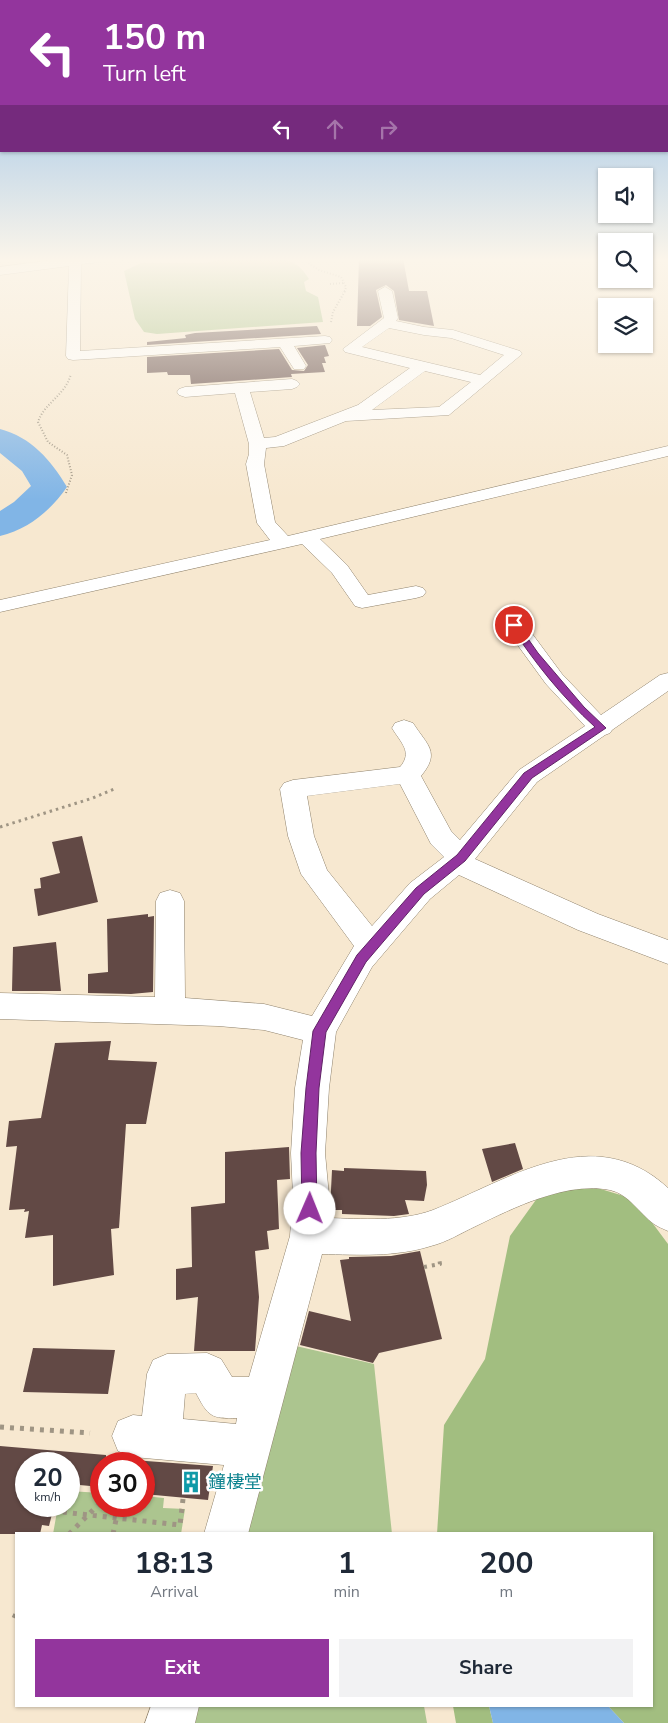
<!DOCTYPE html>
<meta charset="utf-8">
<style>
:root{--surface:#fff;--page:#f2f2f3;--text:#1f2937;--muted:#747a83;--accent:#93359d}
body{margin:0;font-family:"Nunito Sans","Noto Sans JP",sans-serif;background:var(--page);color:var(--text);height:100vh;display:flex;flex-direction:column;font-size:19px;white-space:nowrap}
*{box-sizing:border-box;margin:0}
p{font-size:16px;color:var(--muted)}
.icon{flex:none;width:28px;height:28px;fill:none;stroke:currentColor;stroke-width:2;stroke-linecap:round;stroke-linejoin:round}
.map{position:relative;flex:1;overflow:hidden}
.details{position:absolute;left:15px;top:1532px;width:638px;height:175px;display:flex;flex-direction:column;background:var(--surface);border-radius:0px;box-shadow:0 1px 4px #0004}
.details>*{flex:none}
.hud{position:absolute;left:0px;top:0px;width:669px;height:152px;box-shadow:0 1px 4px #0004;background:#93359d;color:#fff;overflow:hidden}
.fabs{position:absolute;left:598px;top:168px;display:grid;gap:10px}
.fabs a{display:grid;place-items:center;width:55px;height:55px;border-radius:0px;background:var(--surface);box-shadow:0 1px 4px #0004;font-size:25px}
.speed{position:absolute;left:15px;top:1452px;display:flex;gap:10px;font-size:25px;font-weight:700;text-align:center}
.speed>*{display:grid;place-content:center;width:65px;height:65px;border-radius:50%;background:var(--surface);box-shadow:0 1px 4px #0004;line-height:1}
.speed small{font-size:12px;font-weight:400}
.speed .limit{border:8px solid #d22;background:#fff;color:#111}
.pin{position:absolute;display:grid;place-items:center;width:42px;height:42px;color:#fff;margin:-21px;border:2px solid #fff;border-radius:50%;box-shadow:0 1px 5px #0007}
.me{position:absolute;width:55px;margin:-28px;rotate:1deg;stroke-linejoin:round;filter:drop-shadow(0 0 4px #0008)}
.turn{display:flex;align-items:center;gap:18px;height:105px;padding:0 20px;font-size:22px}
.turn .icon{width:65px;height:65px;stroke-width:2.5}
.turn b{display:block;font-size:35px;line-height:42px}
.lanes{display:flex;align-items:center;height:48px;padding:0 20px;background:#0003;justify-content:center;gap:25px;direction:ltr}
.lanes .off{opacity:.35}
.eta{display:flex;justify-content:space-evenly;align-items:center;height:85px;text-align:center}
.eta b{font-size:30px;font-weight:700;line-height:35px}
.action{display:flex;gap:10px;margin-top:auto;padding:10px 20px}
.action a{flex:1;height:58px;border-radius:0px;background:var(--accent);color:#fff;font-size:20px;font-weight:700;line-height:58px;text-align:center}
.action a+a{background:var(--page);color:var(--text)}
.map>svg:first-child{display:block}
</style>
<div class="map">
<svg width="668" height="1723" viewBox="0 0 668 1723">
<rect width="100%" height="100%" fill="#f7e8d0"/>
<!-- green -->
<path fill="#acc58f" d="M296 1346 374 1364 392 1534H225Z
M69 1491 101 1493V1506H144V1496L164 1498 163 1508 185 1509 181 1534H53L58 1506H69Z
M172 1706H424L427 1723H167Z"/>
<!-- forest -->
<path fill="#a2be80" d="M261 258C283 258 296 258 309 279L304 282 306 291 318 297 323 322 157 334 144 332 135 319 124 271 141 263H204L223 259Z
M594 1187 624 1196 645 1213 668 1244V1723H624L608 1706H651V1534H437L444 1425 485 1359 510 1236 538 1197 567 1189Z
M453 1706H489L493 1723H456Z"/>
<!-- water -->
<path fill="#81b5e6" d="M489 1706H608L624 1723H493Z"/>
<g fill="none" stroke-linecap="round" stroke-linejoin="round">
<!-- river -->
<path fill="#81b5e6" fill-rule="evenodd" d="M0 429C31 437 51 460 67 487 50 511 29 529 0 536V511L14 502 31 486 22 471 0 453Z"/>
</g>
<!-- building -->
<path fill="#624945" d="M359 258H403L409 291H427L434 326 399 320 394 291 386 285 376 290 382 317 370 326H357Z
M317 326 321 334 147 345V342L186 338 185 335 195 333Z
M325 345 329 356 324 357 326 363H322L325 372 291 374 292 377 191 384 190 375H168L167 372 147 373V357L279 349 292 370 304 371 308 365 297 348Z
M82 836 98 902 38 916 34 889 41 888 40 878 60 873 52 842Z
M148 914V917L154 916 153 992 131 994 88 993V974L108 972 107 919Z
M56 942 61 991H12L13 947Z
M111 1041 108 1060 157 1062 146 1124H126L119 1228 111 1229 114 1275 53 1286V1235L25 1238 29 1211 24 1212 25 1209 9 1210 17 1146 6 1147 9 1121 41 1118 55 1043Z
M515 1143 523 1169 492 1182 482 1149Z
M289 1147 290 1179 277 1180 279 1229 267 1231 269 1249 255 1251 259 1297 255 1351H194L198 1297 176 1300V1269L192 1267 191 1207 225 1203V1152Z
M344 1168 426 1171 427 1185 424 1201 405 1200 409 1214 394 1216 342 1214V1210H330L332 1170 344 1171Z
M420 1251 442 1339 379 1353 373 1363 300 1345 309 1311 351 1321 340 1260 349 1259V1257L391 1256Z
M33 1348 115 1350 108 1394 23 1392Z
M0 1446 106 1455V1458L213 1466 208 1500 144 1494V1464H101V1487L69 1484V1464H26V1506H54L49 1526 42 1525 40 1534H0Z"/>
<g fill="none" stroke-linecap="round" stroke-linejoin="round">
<!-- minor casing -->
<g stroke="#8f826c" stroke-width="1">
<path id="minor" d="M69 258H107L101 262 81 264 80 351 325 336 330 337 332 340 330 343 294 346 306 366 304 369H294L280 347 73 360 68 359 66 356 69 266 0 275V267Z
M385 287 392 291 398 318 396 321 424 327 453 330 520 351 522 354 449 415 346 421 284 446 266 448 264 464 275 522 288 536 668 446V456L320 539 347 565 368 595 416 586 423 588 426 592 423 596 416 598 362 608 355 606 332 573 302 544 0 612V600L270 540 257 523 246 464 249 454V444L235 393 185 397 179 395 177 392 179 389 185 387 292 379 297 381 300 384 297 387 292 389 250 392 264 438 275 437 358 405 410 368 345 352 343 349 384 318 378 291ZM389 328 424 335 451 338 504 355 480 375 362 347ZM425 371 471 382 439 407 372 410Z
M514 619 522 620 562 674 601 715 660 675 668 673V691L612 730 610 733 605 735 537 782 475 859 598 914 668 940V964L578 930 459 875 430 899 372 967 336 1032 329 1088 325 1153 329 1196 328 1218C361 1219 401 1222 433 1210 509 1180 593 1119 668 1188V1231C664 1229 658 1227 654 1224 639 1213 629 1194 610 1190 567 1181 513 1208 476 1226 461 1233 447 1242 431 1246 396 1257 358 1255 322 1254L248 1534H204L224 1465 133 1457 118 1451 112 1436 118 1421 133 1415 142 1416 147 1374 153 1360 167 1354 207 1353 221 1359 232 1377H249L290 1236 293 1196 291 1153 295 1088 303 1040 264 1030 218 1026 0 1019V993L155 997 156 901 160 893 170 890 180 893 184 901 185 998 264 1004 312 1016 354 946 301 874 288 836 280 789 284 783 293 780 400 767C413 752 401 743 392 728L395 723 404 720 413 723C427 745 441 752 421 776L451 831 460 840 519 770 585 726 546 684 503 625 506 620ZM400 784 431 844 444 857 410 883 372 926 327 870 314 836 307 796ZM196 1393C208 1416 211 1419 237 1418L236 1424 183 1419 185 1394Z
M151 1706H199L195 1723H145Z"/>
</g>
<!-- path-far3 -->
<path stroke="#9f9584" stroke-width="2" stroke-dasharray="1 2" stroke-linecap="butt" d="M301 258 319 270 341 277 346 287 345 291 342 292
M122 260 149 258
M330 284 344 283
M331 322 333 312 345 291
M66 493 72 475 67 455 48 442 38 422C44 403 65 396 71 374"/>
<!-- path-far2 -->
<path stroke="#9f9584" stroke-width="3" stroke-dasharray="2.5 4" stroke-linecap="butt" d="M0 827 93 798 114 789"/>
<!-- path-far1 -->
<path stroke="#9f9584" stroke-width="4" stroke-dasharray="3 5" stroke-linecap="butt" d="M424 1267 440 1264 439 1258"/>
<!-- path -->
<path stroke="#9f9584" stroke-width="5" stroke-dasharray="4 6" stroke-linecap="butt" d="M0 1427 90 1433
M53 1511 180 1525 183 1499
M69 1534 101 1502
M113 1534 119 1506
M14 1618 16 1614"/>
<!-- minor -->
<use href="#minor" fill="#fff" fill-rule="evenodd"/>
</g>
<!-- sky -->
<linearGradient id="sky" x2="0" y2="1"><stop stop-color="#7fb4e7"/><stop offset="0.52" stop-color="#fbf5ea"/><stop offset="1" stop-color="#fbf5ea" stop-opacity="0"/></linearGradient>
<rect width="668" height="500" fill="url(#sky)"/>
<!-- route -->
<path fill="#93359d" stroke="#602266" d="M514 622 517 623 538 653 584 707 606 728 532 778 465 861 424 894 366 962 326 1032 319 1088 316 1153 317 1209 315 1214 310 1216 305 1214 302 1209 301 1153 306 1088 313 1031 357 955 416 888 457 855 524 773 595 727C562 697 534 662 510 625Z"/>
<!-- icons -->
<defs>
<g id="building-bare" transform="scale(1.725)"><path d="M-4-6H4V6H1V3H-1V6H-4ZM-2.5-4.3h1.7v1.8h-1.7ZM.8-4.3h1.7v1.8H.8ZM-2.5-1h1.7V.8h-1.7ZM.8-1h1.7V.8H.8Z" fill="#0f9aa8" stroke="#fff" stroke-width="2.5" paint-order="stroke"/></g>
</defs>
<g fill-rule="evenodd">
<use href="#building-bare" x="191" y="1482"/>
</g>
<g text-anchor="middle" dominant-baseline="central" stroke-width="5" stroke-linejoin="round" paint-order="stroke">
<!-- near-culture labels -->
<g font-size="18" fill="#0d838f" stroke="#fff" text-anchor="start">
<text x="208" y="1482">鐘棲堂</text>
</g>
</g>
</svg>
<div class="fabs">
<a><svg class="icon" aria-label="sound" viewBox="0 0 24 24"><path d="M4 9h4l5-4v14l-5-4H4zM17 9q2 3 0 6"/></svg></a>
<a><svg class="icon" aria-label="search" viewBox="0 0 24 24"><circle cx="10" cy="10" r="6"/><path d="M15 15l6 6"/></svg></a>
<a><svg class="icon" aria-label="layers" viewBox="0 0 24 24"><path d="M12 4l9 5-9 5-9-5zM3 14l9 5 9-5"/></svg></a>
</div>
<div class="speed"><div>20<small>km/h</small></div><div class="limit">30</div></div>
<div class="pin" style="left:514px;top:625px;background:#d93025"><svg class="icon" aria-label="arrive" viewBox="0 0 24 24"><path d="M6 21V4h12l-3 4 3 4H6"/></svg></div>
<svg class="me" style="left:310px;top:1209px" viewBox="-20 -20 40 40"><circle r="19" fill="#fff"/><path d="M0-13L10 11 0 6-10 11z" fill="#93359d"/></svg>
<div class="hud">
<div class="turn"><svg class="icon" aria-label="left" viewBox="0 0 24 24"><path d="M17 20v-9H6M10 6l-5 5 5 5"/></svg><div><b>150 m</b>Turn left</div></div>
<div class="lanes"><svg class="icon" aria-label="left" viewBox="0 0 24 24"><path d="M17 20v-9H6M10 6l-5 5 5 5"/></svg><svg class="icon off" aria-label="ahead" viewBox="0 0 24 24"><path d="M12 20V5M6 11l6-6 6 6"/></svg><svg class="icon off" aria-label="right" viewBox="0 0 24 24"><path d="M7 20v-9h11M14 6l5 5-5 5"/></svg></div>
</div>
<section class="details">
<div class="eta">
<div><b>18:13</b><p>Arrival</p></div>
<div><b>1</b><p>min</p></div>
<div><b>200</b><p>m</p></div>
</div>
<div class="action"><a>Exit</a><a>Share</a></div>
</section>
</div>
